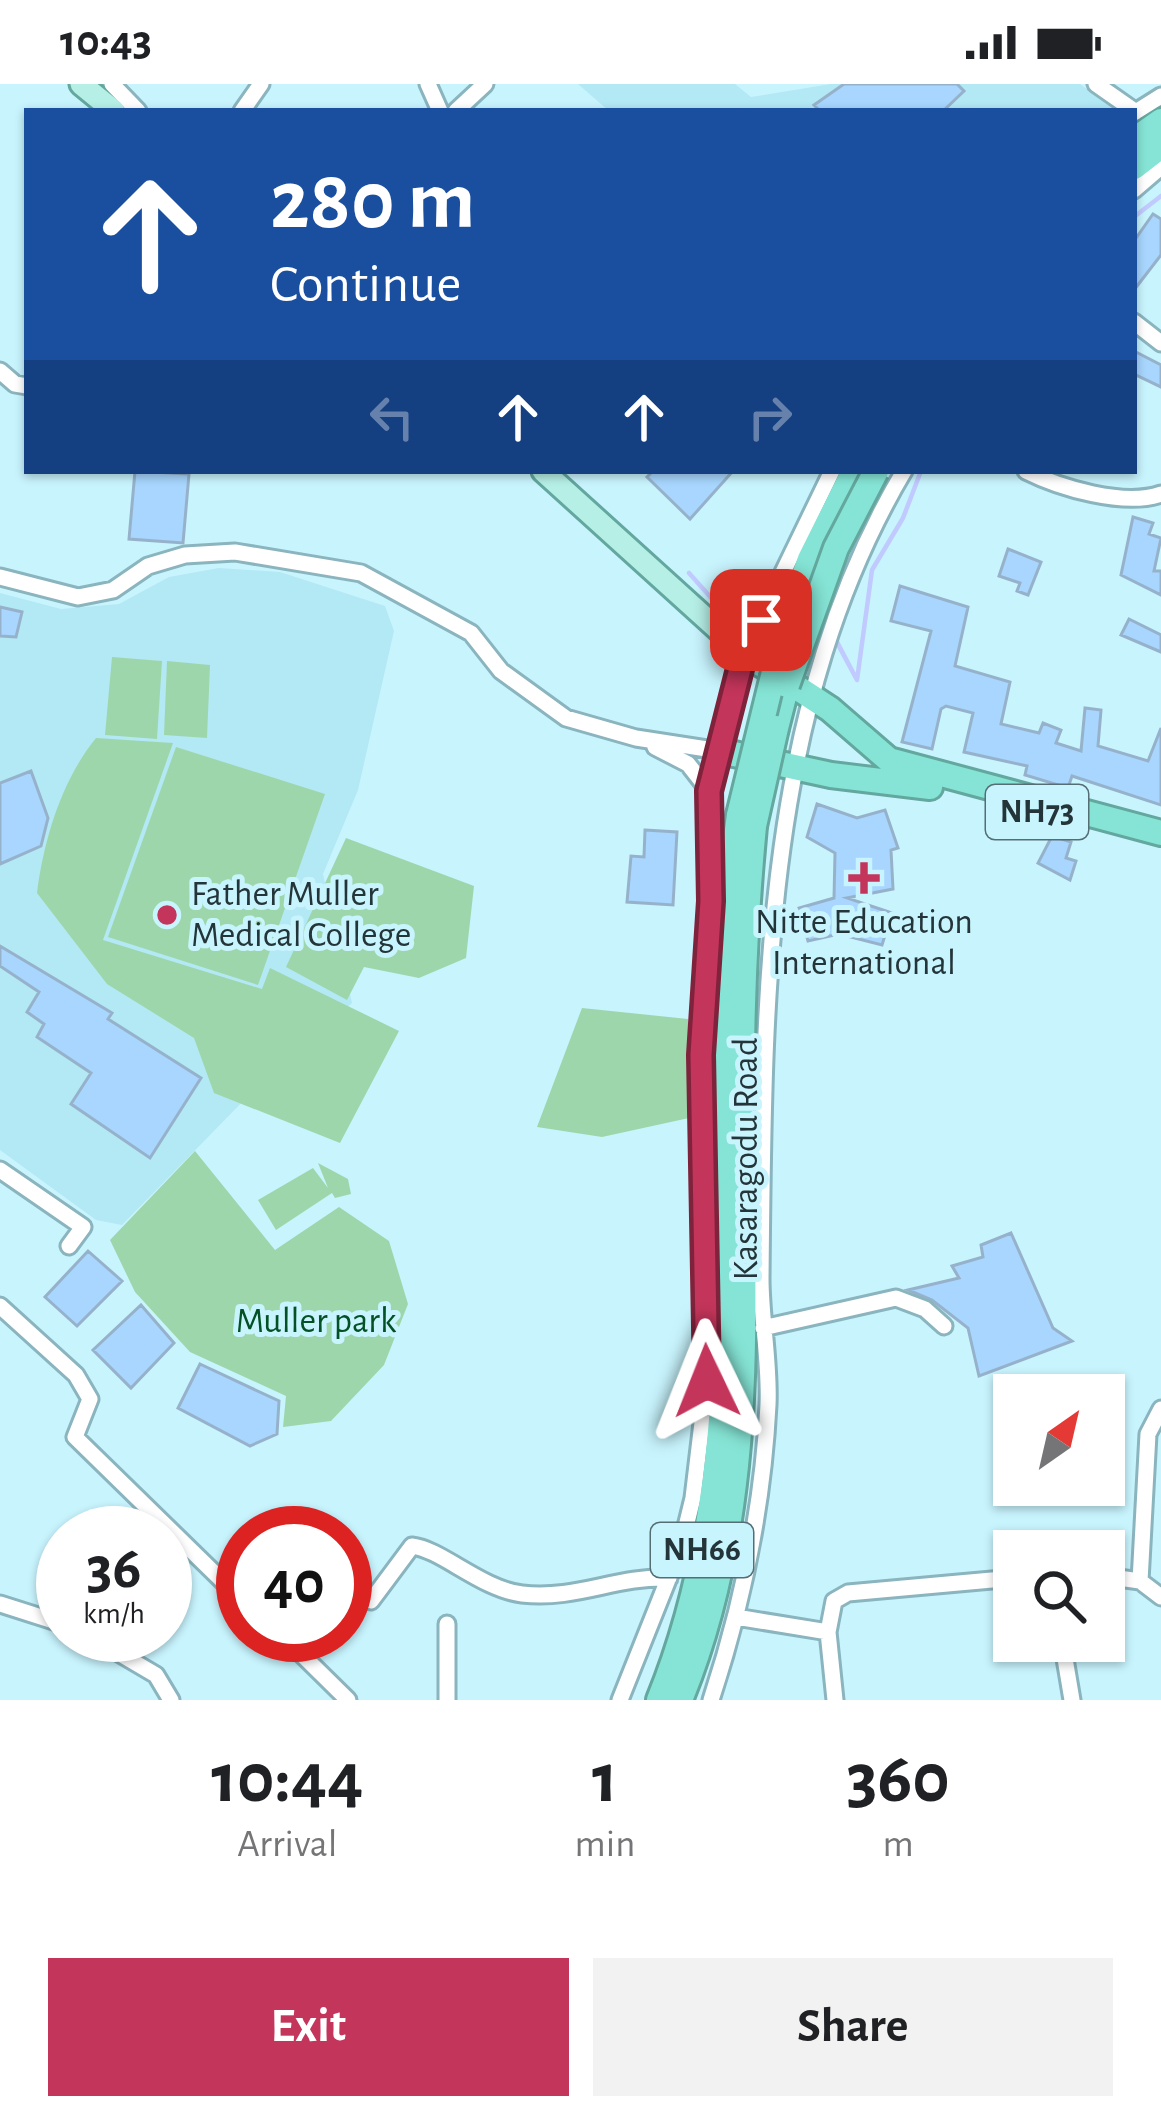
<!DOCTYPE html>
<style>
:root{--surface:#fff;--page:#f2f2f2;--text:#202124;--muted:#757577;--accent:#c4355b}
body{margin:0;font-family:"Alegreya Sans",sans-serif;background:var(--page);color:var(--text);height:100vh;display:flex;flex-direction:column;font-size:45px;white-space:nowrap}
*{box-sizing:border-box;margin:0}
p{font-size:39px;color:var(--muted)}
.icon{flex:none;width:66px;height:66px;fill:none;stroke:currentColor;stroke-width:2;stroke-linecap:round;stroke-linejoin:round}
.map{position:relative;height:1616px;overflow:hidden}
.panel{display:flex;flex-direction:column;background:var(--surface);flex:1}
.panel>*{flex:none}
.guide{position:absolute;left:24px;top:24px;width:1113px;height:366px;border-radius:0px;box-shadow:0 3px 9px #0004;background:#1a4fa0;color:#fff;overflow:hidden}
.needle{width:78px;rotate:34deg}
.fabs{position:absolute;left:993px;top:1290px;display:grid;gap:24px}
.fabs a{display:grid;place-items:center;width:132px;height:132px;border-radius:0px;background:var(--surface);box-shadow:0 3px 9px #0004;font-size:60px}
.speed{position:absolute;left:36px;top:1422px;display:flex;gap:24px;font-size:60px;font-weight:700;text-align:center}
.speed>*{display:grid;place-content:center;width:156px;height:156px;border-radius:50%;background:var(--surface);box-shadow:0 3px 9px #0004;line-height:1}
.speed small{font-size:30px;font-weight:400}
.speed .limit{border:18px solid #d22;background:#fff;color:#111}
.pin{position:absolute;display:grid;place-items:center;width:102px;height:102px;color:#fff;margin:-51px;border-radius:24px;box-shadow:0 6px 18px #0006}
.me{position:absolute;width:132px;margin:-66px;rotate:358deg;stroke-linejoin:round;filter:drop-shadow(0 0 9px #0008)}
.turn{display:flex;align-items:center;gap:42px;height:252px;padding:0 48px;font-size:54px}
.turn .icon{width:156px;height:156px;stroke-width:2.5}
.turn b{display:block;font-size:84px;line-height:102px}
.lanes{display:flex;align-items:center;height:114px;padding:0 48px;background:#0003;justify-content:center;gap:60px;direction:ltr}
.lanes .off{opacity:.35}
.eta{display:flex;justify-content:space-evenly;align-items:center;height:204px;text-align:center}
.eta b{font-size:72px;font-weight:600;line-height:84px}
.button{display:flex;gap:24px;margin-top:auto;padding:24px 48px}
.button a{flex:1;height:138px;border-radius:0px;background:var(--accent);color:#fff;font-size:48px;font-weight:600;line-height:138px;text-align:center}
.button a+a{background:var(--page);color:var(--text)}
.status{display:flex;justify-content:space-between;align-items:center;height:84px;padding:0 60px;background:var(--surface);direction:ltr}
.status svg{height:33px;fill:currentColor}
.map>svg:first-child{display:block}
</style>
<div class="status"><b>10:43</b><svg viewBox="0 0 49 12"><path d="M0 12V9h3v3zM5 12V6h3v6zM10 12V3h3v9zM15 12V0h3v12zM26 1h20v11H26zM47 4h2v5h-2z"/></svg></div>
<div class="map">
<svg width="1161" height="1616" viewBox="0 0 1161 1616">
<rect width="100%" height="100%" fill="#c8f4fe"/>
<!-- built -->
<path fill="#b3e8f5" d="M578 0H735L751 13 831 0H1080L1116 26 609 27Z
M219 484 280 488 385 522 394 547 358 706 323 790 352 919 253 1007 122 1141 96 1136 0 1066V509L61 525 119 520 169 493Z"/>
<!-- green -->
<path fill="#9ed6ab" d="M112 573 162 577 157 655 105 651Z
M167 577 210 581 207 654 164 651Z
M96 654 173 659 103 856 262 905 270 884 399 947 340 1059 214 1009 194 954 107 900 37 809C44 754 62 696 96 654Z
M176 663 325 710 258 901 108 853Z
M346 754 474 802 466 874 419 894 364 883 347 916 286 883Z
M582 924 688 935 689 1034 602 1053 537 1043Z
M195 1067 275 1166 339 1123 389 1157 408 1220 384 1281 331 1337 283 1343 286 1312 190 1268 135 1208 110 1156Z
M318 1079 348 1095 351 1110 335 1114 332 1109 276 1146 258 1116 313 1084 328 1104Z"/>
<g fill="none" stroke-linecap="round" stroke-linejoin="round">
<!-- stream -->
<path stroke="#c0cafe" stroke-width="4.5" d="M1134 133 1161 112
M689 489 714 517 756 522
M835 554 857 596 872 486 903 434 921 387
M835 555 857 596 872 486 903 434 921 387"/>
</g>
<!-- building -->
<path fill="#a8d6fe" stroke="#96b2cb" stroke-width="3" d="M844 0H957L964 7 943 27H820L814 21Z
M1153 130 1161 135V171L1134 206V157Z
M1134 267 1161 281V303L1134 290Z
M135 387 189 390 183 459 129 455Z
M653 387H733L690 435 647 393Z
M1133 433 1153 439 1149 450 1161 454 1154 487H1161V511L1121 491Z
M1008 465 1041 478 1028 511 1017 507 1020 499 999 492Z
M900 502 968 523 955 582 1010 598 1001 640 1039 649 1043 639 1061 646 1056 659 1081 667 1085 624 1101 626 1098 662 1148 677 1161 644V721L1072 692 1068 704 1025 691 1027 682 964 668 973 629 946 622 941 625 932 665 902 658 931 547 891 537Z
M0 523 22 528 16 553 0 552Z
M1129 535 1161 551V568L1121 551Z
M31 687 48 734 41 762 0 780V699Z
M817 720 857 734 885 726 898 764 891 766 893 805 847 814 892 829 882 861 839 850 808 857 799 824 834 814 835 769 807 753Z
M645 746 677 748 673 821 627 818 631 772 644 773Z
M1052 752 1071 758 1066 774 1076 777 1070 796 1038 779Z
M0 862 112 929 108 935 201 994 150 1074 71 1020 91 989 37 953 44 940 27 928 39 908 0 882Z
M1011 1149 1053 1244 1072 1257 979 1292 968 1244 932 1216 908 1206 959 1194 952 1182 983 1173 981 1161Z
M88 1167 122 1197 77 1242 45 1213Z
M141 1221 174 1259 131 1304 93 1266Z
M200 1280 279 1317 277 1350 250 1362 178 1324Z"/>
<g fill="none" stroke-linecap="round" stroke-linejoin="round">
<!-- minor casing -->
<g stroke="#8ab4be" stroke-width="21">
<path id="minor" d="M112 0 138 27
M428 0 440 27
M1096 0 1136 28
M242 27 261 0
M456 27 485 0
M1134 29 1161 12
M1134 106 1161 83
M1134 238 1161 259
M0 287 15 300 27 302
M1026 387C1060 404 1124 423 1161 410
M0 493 78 513 113 506 148 482 185 471 235 468 361 489 471 549 501 587 566 634 636 654 720 667
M655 663 688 680 709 707
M0 1086 83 1143 69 1162
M0 1222 76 1291 90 1315 75 1353 243 1517
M763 1244 896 1214 925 1225 944 1242
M1104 1492 1140 1497 1161 1513
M1140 1497 1148 1350 1161 1325
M371 1517 412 1462C441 1465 481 1505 522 1510 578 1516 615 1492 669 1494
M0 1520 63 1540
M736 1533 828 1548
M447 1540V1616
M88 1551 156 1591 171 1616
M282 1551 348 1616
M1062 1557 1072 1616
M620 1616 681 1463 693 1414 707 1297 701 971 711 817 709 707 744 569 832 387
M711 1616C742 1522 763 1420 768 1321 770 1279 761 1236 761 1194 764 923 761 628 904 387
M835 1616 828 1548 834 1517 848 1509 1014 1494"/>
</g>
<!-- major casing -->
<g stroke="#63a79e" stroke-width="27">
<path id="major" d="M81 0 114 27
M543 387 744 569"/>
</g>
<!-- highway casing -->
<g stroke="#63a79e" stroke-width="30">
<path id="highway" d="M1134 56 1161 37
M1134 83 1161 62
M784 547 810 475 854 387
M744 569 830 625 889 676 1161 749
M776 644 787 601
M720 667 831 691 930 703
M659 1616C774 1334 698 1024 739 731
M680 1616C750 1446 745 1268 742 1088 740 973 743 856 754 742"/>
</g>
<!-- minor -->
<use href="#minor" stroke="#fff" stroke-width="15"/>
<!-- major -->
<use href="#major" stroke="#b6efe6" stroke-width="21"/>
<!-- highway -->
<use href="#highway" stroke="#85e4d5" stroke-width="24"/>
<!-- highway-bridge casing -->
<g stroke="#63a79e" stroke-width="30" stroke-linecap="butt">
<path id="highway-bridge" d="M787 601 836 464 876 387
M739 731 784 547
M754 742 776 644"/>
</g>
<!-- highway-bridge -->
<use href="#highway-bridge" stroke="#85e4d5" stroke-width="24"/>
</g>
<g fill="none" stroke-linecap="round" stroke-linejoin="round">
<!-- route casing -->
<g stroke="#7f223b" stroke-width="30">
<path id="route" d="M707 1297 701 971 711 817 709 707 744 569 761 536"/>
</g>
<!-- route -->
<use href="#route" stroke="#c4355b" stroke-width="21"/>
</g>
<!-- markers -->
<g fill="#c4355b" stroke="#c8f4fe" stroke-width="4.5">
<path d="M858 776h12v12h12v12h-12v12h-12v-12h-12v-12h12z"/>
<circle cx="167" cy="831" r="12"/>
</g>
<g text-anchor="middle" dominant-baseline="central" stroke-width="10" stroke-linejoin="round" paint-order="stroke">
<!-- shield labels -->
<g fill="#c8f4fe" stroke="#556e74" stroke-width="3">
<rect x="986" y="701" width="102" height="54" rx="9"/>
<rect x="651" y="1439" width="102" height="54" rx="9"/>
</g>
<g font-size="33" font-weight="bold" fill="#243539">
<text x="1037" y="728">NH73</text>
<text x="702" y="1466">NH66</text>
</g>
<!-- poi labels -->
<g font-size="36" fill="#243539" stroke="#c8f4fe" text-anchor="start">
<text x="191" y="810">Father Muller<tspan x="191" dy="41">Medical College</tspan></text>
<text x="864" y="838" text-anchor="middle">Nitte Education<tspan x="864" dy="41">International</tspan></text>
</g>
<!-- street labels -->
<g font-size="36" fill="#243539" stroke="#c8f4fe">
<text transform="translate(746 1075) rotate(-90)">Kasaragodu Road</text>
</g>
<!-- park labels -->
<g font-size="36" fill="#045126" stroke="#c8f4fe">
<text x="316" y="1237">Muller park</text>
</g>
</g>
</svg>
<div class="fabs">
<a><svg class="needle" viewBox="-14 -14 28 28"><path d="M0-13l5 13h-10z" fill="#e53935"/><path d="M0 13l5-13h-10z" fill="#757577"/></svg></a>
<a><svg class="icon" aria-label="search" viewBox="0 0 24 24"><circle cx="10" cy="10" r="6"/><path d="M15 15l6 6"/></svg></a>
</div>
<div class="speed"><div>36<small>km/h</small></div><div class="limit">40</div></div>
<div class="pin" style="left:761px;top:536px;background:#d93025"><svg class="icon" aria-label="arrive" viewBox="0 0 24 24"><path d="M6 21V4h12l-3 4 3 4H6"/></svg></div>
<svg class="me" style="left:707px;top:1297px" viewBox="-20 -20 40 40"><path d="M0-17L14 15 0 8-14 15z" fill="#c4355b" stroke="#fff" stroke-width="4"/></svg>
<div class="guide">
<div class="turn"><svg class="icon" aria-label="ahead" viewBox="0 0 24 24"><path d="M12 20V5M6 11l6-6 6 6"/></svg><div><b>280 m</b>Continue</div></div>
<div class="lanes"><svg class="icon off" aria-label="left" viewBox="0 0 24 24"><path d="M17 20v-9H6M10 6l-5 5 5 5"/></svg><svg class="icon" aria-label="ahead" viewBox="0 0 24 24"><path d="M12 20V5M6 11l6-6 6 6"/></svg><svg class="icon" aria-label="ahead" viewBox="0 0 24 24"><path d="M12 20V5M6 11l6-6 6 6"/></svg><svg class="icon off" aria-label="right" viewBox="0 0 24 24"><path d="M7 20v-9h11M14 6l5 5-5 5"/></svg></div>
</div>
</div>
<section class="panel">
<div class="eta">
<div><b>10:44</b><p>Arrival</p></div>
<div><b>1</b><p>min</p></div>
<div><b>360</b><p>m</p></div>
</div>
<div class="button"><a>Exit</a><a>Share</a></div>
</section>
